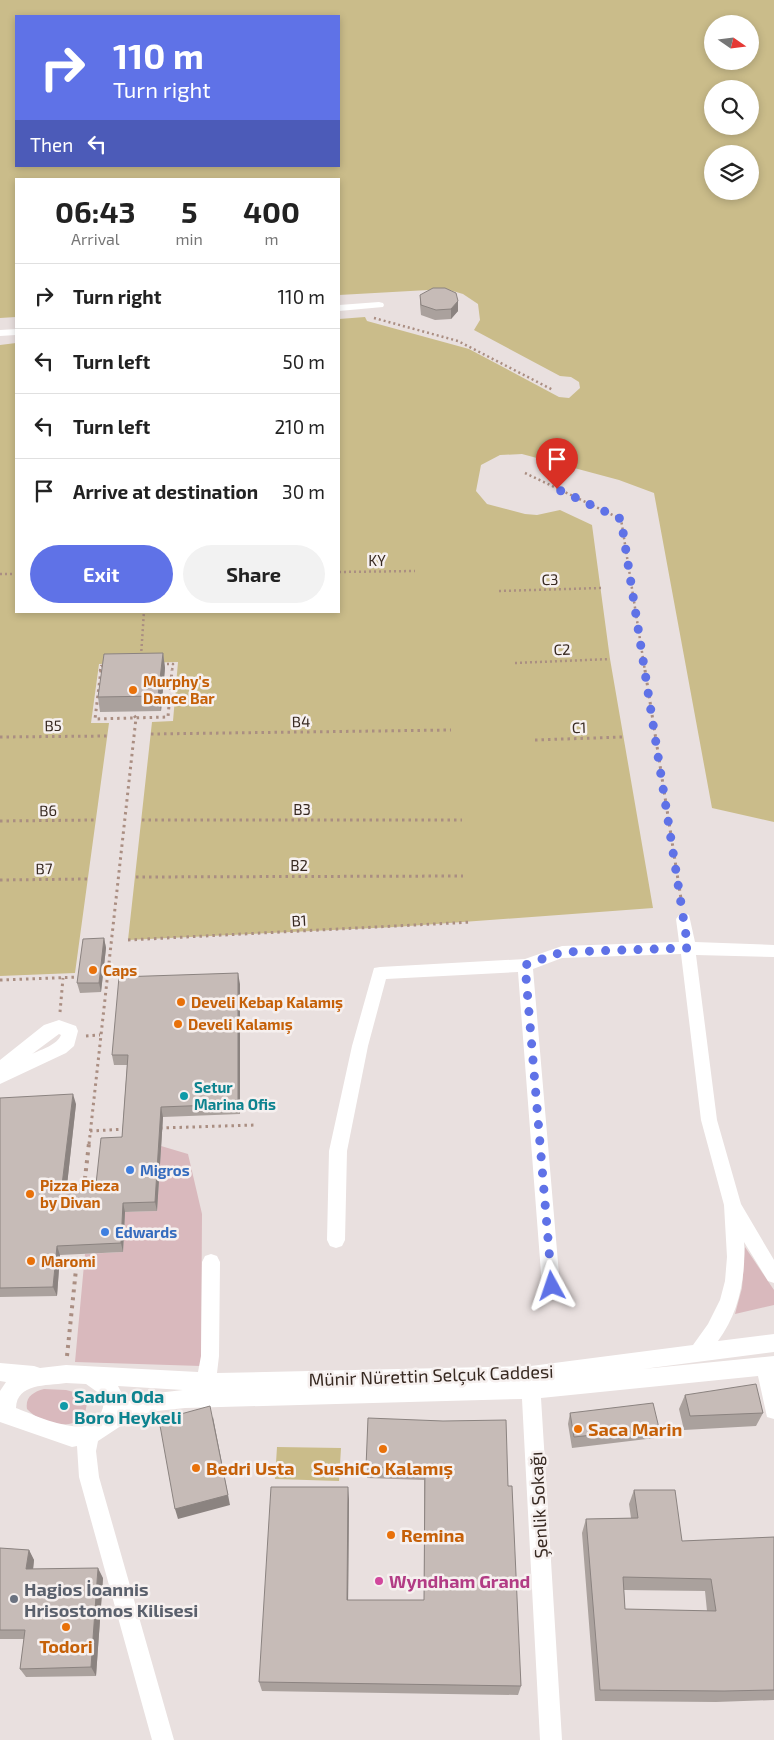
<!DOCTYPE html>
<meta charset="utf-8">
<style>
:root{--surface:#fff;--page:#f2f2f2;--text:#222;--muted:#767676;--line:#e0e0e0;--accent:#5f72e7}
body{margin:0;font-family:"Exo 2",sans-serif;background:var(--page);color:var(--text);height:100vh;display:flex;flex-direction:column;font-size:19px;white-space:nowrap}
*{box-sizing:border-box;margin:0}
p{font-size:16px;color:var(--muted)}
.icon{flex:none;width:28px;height:28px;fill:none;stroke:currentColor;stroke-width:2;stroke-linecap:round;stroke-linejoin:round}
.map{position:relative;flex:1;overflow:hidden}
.panel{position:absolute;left:15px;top:178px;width:325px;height:435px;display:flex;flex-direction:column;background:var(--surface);border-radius:0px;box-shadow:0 2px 8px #0003}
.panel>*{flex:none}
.banner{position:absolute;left:15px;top:15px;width:325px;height:152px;border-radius:0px;box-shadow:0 2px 8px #0003;background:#5f72e7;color:#fff;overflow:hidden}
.needle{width:32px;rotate:104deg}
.tools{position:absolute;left:704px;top:15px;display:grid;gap:10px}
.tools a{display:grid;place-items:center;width:55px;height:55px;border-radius:50%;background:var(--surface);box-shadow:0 2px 8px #0003;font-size:25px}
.pin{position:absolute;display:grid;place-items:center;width:42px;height:42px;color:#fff;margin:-51px -21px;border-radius:50% 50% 50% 0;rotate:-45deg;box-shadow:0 0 5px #0007}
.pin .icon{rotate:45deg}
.me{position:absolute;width:55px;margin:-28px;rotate:355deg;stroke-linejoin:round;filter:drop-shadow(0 0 4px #0008)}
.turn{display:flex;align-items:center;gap:18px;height:105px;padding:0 15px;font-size:22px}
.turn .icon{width:65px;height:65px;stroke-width:2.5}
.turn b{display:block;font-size:35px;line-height:42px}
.then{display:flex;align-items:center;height:48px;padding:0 15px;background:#0003;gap:10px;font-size:19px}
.eta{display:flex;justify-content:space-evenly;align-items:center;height:85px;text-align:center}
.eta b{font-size:30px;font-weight:700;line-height:35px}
.primary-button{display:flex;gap:10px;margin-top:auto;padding:10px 15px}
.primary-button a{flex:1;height:58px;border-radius:30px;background:var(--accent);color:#fff;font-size:20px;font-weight:700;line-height:58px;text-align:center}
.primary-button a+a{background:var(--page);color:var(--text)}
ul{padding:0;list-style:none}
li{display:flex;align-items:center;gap:15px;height:65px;padding:0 15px;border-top:1px solid var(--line)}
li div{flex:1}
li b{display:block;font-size:19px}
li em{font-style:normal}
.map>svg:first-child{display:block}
</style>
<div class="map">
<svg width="774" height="1740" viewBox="0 0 774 1740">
<rect width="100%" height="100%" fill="#e9e0df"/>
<!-- green -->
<path fill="#d9b9bd" d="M161 1146 188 1154 202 1214 201 1366 75 1362 85 1254 123 1252 125 1212 157 1211Z
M745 1247 774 1290V1305L735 1314 742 1288Z
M44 1389 66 1390 82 1394 87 1404 84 1417C69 1431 40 1423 27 1409 25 1397 33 1392 44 1389Z"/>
<!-- water -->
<path fill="#cabc8a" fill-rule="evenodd" d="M0 0H774V822L712 808 654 493 619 480 522 454 500 455 481 465 476 491 487 504 525 514 537 515 560 510 592 525 610 659 653 908 395 927 128 940 152 722 173 721 178 662 99 664 91 723H109L75 973 0 976V345L16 343V611H339V319L365 317 367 321 469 349 559 397 569 398 580 388 579 382 571 377 560 376 474 330 480 320 478 304 463 294 446 289 339 295V179H16V317L0 318ZM16 16H339V166H16ZM712 24H750V61H712ZM712 89H750V126H712ZM712 154H750V191H712Z
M277 1447 341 1448 339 1481 275 1479Z"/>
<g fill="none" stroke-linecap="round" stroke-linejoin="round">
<!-- path-far2 -->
<path stroke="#aa8e82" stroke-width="2.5" stroke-dasharray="2 3" stroke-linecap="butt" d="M374 318 458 341 553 390
M525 473 621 519 645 671
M339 572 415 571
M0 574H16
M499 591 601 588
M141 656 144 611
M515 663 610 659
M162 664H173L172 671
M100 671 101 666H105"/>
<!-- path-far1 -->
<path stroke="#aa8e82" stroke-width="3" stroke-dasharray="2.5 4" stroke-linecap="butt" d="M101 670 95 719 168 717 172 670
M645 670 682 905
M151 734 451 730
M0 737 107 736
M535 740 623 737
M142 820H462
M0 821 96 820
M136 877 463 876
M0 880 88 879
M128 940 472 922
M0 980 79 977
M60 1012 63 978
M86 1036 100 1035
M160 1128 255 1125
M90 1131 127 1129
M89 1144 136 718 132 713"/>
<!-- path -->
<path stroke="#aa8e82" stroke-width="4" stroke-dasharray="3 5" stroke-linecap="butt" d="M84 1187 89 1143
M67 1356 78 1250"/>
<!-- minor -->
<path fill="#fff" fill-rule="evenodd" d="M379 302 383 303 384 305 383 307 339 311V305Z
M16 329V335L0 336V330Z
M684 913 689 915 695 942 774 945V957L696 955 717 1120 741 1204 774 1260V1283L768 1281 744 1242C746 1277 739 1313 718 1341L774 1334V1352L643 1369 774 1356V1419L767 1417 758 1376 541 1398 562 1740H540L522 1399 185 1408 157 1411 136 1416 98 1441 96 1451 99 1477 174 1740H152L79 1477 77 1446 72 1447 0 1422V1391L6 1382 0 1381V1363L34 1366 40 1368 66 1365 198 1372 201 1356 202 1262 205 1256 211 1254 217 1256 220 1262 219 1356 217 1373 531 1366 693 1345 708 1324 720 1300 725 1281 727 1257 724 1205 701 1120 681 954 562 958 533 969 560 1286 557 1292 551 1295 545 1292 542 1286 518 972 386 979 368 1046 347 1151 345 1240 342 1246 336 1248 330 1246 327 1240 329 1151 352 1046 374 968 380 967 525 959 562 946 679 942 676 919 679 915ZM66 1383 86 1384 103 1396C105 1402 103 1409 100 1415 87 1441 35 1415 16 1408 17 1383 46 1386 66 1383ZM118 1386 183 1390 157 1393 123 1403 122 1394Z
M59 1020 76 1026 78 1031 74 1046 66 1053 0 1084V1060L44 1025ZM59 1034 61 1035C57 1045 42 1049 32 1054Z"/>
</g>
<!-- wall -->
<path fill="#aaa19d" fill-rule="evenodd" d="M420 295 458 301V311L451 319 435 320 421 315 420 305Z
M163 653 165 668 161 711 100 712 98 697Z
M104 938 106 948 101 992 80 993 77 983Z
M240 984V1114L163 1117 157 1211 125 1212 123 1252 60 1255 57 1296 0 1297V1098L76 1104 67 1185 96 1184 122 1137 127 1065H114L112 1055Z
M685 1395 763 1413 756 1426 684 1430 679 1409Z
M570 1413 659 1428 655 1438 572 1448 568 1424Z
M368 1418 508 1486 521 1686 518 1695 262 1691 259 1682 349 1499 348 1600H424V1480L367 1478Z
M634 1490 682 1541 774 1537V1700L716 1702 595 1701 582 1533 586 1519 631 1518 629 1504ZM624 1590 705 1591 707 1611 625 1609Z
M0 1548 29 1550 34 1560 33 1569 103 1578 96 1676 26 1677 20 1669 24 1639H0Z"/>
<!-- shaded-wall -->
<path fill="#8b8380" d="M458 301V311L451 319V309Z
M163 653 165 668 161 711 158 696Z
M104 938 106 948 101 992 99 983Z
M238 973 240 984V1114L238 1104Z
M73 1094 76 1104 66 1194 62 1185Z
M161 1107 163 1117 157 1211 155 1202Z
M123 1203 125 1212 123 1252 121 1243Z
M57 1246 60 1255 57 1296 53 1287Z
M213 1417 230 1505 178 1519 175 1509Z
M348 1487 349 1499 348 1610 347 1600Z
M29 1550 34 1560 32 1579 26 1569Z
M98 1568 103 1578 96 1676 91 1667Z"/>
<!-- building -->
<path fill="#c6bbb7" stroke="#8b8380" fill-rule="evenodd" d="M433 288H445L456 293 458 301 451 309 436 310 421 305 420 295Z
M163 653 158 696 98 697 104 654Z
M104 938 99 983H77L83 939Z
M238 973V1104L161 1107 155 1202 123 1203 121 1243 57 1246 53 1287 0 1288V1098L73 1094 62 1185 96 1184 101 1138 122 1137 128 1055H112L119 977Z
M756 1384 763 1413 690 1416 685 1395Z
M653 1403 659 1428 574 1437 570 1413Z
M210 1406 228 1495 175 1509 159 1420Z
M368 1418 443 1421 506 1420 508 1486H512L521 1686 259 1682 271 1487H348L347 1600H424L425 1468 366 1467Z
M634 1490H675L682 1541 774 1537V1690L724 1691 600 1690 586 1519 638 1518ZM623 1577 711 1579 716 1611 625 1609Z
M0 1548 29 1550 26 1569 98 1568 91 1667 20 1669 25 1630H0Z"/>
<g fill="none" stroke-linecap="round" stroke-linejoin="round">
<!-- route -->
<path stroke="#5f72e7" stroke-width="9" stroke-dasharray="0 16.2" d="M552 1286 525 965 562 952 688 948 621 519 557 489"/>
</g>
<!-- markers -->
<g fill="#e8710a" stroke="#f6f0ef" stroke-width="2">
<circle cx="133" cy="690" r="5"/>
<circle cx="93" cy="970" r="5"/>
<circle cx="181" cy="1002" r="5"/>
<circle cx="178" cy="1024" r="5"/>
<circle cx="30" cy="1194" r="5"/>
<circle cx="31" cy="1261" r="5"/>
<circle cx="578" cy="1429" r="5"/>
<circle cx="383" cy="1449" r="5"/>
<circle cx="196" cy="1468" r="5"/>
<circle cx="391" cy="1535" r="5"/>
<circle cx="66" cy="1627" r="5"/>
</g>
<g fill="#0f9aa8" stroke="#f6f0ef" stroke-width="2">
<circle cx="184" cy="1096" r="5"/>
<circle cx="64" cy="1406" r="5"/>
</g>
<g fill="#3f7fe0" stroke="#f6f0ef" stroke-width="2">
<circle cx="130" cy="1170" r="5"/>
<circle cx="105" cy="1232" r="5"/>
</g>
<circle fill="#d1479c" stroke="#f6f0ef" stroke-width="2" cx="379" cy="1581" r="5"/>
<circle fill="#6b7280" stroke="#f6f0ef" stroke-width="2" cx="14" cy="1599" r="5"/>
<g text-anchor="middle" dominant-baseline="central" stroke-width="5" stroke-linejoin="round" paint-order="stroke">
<!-- street labels -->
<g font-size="15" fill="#372921" stroke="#f6f0ef">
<text x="377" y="560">KY</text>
<text transform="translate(550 579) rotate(-2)">C3</text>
<text transform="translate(562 649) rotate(-2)">C2</text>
<text transform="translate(301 721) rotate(-1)">B4</text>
<text transform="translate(53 725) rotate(-1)">B5</text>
<text transform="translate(579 727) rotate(-2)">C1</text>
<text x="302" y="809">B3</text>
<text transform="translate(48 810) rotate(-1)">B6</text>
<text x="299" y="865">B2</text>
<text transform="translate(44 868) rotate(-1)">B7</text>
<text transform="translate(299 920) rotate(-3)">B1</text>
</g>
<!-- food labels -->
<g font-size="15" font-weight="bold" fill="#c56008" stroke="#f6f0ef" text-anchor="start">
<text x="143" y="681">Murphy's<tspan x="143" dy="17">Dance Bar</tspan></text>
<text x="103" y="970">Caps</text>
<text x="191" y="1002">Develi Kebap Kalamış</text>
<text x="188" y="1024">Develi Kalamış</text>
<text x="40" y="1185">Pizza Pieza<tspan x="40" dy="17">by Divan</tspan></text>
<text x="41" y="1261">Maromi</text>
</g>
<!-- culture labels -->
<g font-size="15" font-weight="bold" fill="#0d838f" stroke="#f6f0ef" text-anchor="start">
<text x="194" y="1087">Setur<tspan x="194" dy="17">Marina Ofis</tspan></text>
</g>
<!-- shop labels -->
<g font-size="15" font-weight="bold" fill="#366cbe" stroke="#f6f0ef" text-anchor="start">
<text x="140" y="1170">Migros</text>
<text x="115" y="1232">Edwards</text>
</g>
<!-- near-street labels -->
<g font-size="18" fill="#372921" stroke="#f6f0ef">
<text transform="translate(431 1375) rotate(-2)">Münir Nürettin Selçuk Caddesi</text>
<text transform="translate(538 1505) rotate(-93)">Şenlik Sokağı</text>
</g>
<!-- near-culture labels -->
<g font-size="18" font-weight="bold" fill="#0d838f" stroke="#f6f0ef" text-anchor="start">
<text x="74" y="1396">Sadun Oda<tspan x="74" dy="21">Boro Heykeli</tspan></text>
</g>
<!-- near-food labels -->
<g font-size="18" font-weight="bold" fill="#c56008" stroke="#f6f0ef" text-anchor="start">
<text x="588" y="1429">Saca Marin</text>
<text x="206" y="1468">Bedri Usta</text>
<text x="383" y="1468" text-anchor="middle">SushiCo Kalamış</text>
<text x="401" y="1535">Remina</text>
<text x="66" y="1646" text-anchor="middle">Todori</text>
</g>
<!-- near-hotel labels -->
<g font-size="18" font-weight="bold" fill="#b23c85" stroke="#f6f0ef" text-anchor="start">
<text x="389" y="1581">Wyndham Grand</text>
</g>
<!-- near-worship labels -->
<g font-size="18" font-weight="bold" fill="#5b616d" stroke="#f6f0ef" text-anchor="start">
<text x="24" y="1589">Hagios İoannis<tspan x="24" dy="21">Hrisostomos Kilisesi</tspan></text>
</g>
</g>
</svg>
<div class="tools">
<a><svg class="needle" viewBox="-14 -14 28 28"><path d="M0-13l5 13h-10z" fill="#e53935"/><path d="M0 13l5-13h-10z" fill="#767676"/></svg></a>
<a><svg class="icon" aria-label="search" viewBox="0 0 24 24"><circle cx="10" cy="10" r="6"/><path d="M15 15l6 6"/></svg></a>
<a><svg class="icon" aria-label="layers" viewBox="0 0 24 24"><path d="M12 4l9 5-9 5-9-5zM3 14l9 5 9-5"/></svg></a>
</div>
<div class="pin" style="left:557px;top:489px;background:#d93025"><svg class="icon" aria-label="arrive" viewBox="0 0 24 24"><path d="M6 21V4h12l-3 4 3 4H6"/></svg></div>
<svg class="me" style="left:552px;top:1286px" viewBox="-20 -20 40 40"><path d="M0-17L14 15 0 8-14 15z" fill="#5f72e7" stroke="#fff" stroke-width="4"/></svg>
<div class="banner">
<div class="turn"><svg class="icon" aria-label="right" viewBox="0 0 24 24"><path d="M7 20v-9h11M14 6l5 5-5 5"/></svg><div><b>110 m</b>Turn right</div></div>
<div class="then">Then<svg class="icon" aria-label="left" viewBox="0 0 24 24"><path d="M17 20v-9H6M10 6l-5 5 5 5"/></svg></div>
</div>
<section class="panel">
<div class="eta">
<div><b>06:43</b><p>Arrival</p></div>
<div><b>5</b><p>min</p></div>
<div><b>400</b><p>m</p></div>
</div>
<ul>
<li><svg class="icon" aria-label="right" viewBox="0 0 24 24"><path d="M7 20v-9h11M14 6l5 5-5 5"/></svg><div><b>Turn right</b></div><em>110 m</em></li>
<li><svg class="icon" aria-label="left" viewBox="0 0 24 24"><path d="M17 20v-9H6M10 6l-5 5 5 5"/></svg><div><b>Turn left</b></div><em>50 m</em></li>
<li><svg class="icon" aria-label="left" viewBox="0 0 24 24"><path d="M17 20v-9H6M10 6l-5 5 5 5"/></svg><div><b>Turn left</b></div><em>210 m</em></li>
<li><svg class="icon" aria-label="arrive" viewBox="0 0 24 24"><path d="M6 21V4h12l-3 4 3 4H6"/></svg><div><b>Arrive at destination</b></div><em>30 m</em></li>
</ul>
<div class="primary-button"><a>Exit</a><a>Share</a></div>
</section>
</div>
